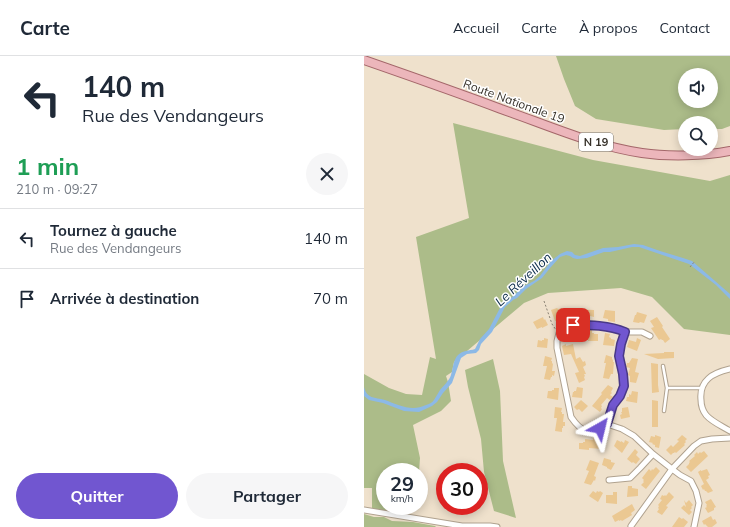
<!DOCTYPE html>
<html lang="fr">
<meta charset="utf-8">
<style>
:root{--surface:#fff;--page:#f6f6f7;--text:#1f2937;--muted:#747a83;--line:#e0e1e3;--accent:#7156d0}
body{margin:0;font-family:Mulish,sans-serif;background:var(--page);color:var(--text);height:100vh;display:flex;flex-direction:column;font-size:15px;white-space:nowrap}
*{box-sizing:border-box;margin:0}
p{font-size:13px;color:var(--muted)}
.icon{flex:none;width:22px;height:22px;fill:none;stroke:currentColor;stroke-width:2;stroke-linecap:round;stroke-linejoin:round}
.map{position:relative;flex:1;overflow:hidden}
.drawer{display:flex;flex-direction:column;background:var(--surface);width:364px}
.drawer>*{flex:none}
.top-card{background:#fff;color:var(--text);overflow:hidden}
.fabs{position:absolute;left:314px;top:12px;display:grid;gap:8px}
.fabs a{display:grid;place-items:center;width:40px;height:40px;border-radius:50%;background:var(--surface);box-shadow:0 2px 10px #0003;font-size:20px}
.speed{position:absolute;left:12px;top:407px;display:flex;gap:8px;font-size:20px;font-weight:700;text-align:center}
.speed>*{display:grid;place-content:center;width:52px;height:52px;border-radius:50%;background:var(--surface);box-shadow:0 2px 10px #0003;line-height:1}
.speed small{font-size:10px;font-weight:400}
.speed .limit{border:6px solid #d22;background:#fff;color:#111}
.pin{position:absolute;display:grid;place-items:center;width:34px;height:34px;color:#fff;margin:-17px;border-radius:8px;box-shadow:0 2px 6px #0006}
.me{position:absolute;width:44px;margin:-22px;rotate:37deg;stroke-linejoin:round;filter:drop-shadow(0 0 3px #0008)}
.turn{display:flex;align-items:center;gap:14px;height:84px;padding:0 16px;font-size:18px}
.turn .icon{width:52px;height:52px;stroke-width:2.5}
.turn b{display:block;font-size:28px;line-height:34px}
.round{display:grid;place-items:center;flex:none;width:42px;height:42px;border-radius:21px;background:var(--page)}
.headline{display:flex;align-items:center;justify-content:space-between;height:68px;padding:0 16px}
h1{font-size:24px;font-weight:700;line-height:30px;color:#1e9e55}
.cta{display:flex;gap:8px;margin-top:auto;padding:8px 16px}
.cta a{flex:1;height:46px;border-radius:24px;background:var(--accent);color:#fff;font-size:16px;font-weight:700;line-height:46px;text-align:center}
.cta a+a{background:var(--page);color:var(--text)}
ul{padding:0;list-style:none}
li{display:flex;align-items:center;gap:12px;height:60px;padding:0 16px;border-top:1px solid var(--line)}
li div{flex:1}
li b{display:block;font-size:15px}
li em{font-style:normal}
header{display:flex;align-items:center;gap:24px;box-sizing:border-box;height:56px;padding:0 20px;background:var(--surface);border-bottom:1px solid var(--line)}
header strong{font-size:19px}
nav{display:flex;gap:22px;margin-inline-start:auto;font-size:14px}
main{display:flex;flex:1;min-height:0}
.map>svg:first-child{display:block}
</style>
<header>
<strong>Carte</strong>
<nav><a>Accueil</a><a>Carte</a><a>À propos</a><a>Contact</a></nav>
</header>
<main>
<section class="drawer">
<div class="top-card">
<div class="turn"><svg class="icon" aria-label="left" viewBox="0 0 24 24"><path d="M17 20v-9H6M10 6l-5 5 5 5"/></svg><div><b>140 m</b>Rue des Vendangeurs</div></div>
</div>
<div class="headline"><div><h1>1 min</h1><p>210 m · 09:27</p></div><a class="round"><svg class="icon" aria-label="close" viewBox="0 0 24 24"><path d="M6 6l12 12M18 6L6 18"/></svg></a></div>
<ul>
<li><svg class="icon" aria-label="left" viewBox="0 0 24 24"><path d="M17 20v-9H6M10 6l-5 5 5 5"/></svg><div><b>Tournez à gauche</b><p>Rue des Vendangeurs</p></div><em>140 m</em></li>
<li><svg class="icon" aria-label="arrive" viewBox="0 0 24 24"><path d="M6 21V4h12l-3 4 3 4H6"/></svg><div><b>Arrivée à destination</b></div><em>70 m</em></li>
</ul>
<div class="cta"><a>Quitter</a><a>Partager</a></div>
</section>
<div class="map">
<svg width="366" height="471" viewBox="0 0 366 471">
<rect width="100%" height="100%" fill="#efe1cc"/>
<!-- green -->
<path fill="#acbc89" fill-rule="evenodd" d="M192 0H366V70L358 73H347V67H321V73L300 74 232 63 211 50 200 23ZM321 19H347V45H321Z
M89 67 229 104 346 125 366 119V279L320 273 288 241 257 232 184 237 160 247 90 306 88 316 82 320 84 326 87 345 77 355 49 369 56 402 55 416H21V424L19 426 22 457 8 454V432H0V318L25 332 42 338 58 339 66 301 72 303 52 181 105 162Z
M129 303 136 335 139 405 152 462 130 455 120 416 117 383 104 331 101 314Z
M0 458 10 461H20L28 465 49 466 71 470 72 471H0Z"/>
<!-- water -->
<path fill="#8cb9e6" d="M270 188 279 189 296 195 319 202 328 205 366 238V243L352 229 325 208 275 191H268L246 196H240L223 202 213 203 209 202 206 200 202 199 196 201 186 212 178 222 162 233 153 242 149 244 141 251 128 276 117 288 115 294 112 297 103 298 97 302 88 327 79 337 73 346 68 350 55 356 40 355 19 347 5 344 0 340V331C3 343 10 341 21 344 34 349 48 356 62 349 65 348 68 347 70 344 72 341 74 337 76 334 80 329 85 325 87 319 89 313 89 304 94 299 99 294 105 295 111 293L116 283 125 273 136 252 160 230 170 225 176 220 187 205 196 198 203 195 208 196 211 199 216 200 239 192 254 191Z"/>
<!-- building -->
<path fill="#ebc892" d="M193 252 194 253 198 252 200 257 196 259V260L194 261 195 264 191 265 187 254Z
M207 253 230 254V261L226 260V262L224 261V263H212V261H210V260H206Z
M241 254 251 255V266L244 265V263L239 262Z
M273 256 283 259 280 267 276 266 275 267 269 266 271 259H272Z
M179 261 180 264 181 263 184 269 178 272V271L173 273 169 266Z
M293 261 299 270 298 271 306 283 301 287 299 284H298L297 283 295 284 287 272 290 271 286 265Z
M216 274H228V277H230V278H234V285H224V284H211V278L215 277 214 276H216Z
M241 277 246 278 245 281 247 282V283L251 284 250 290 239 289Z
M180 282 184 283 183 292 173 291 174 284 178 285V284H180Z
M273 282 277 284 273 295 263 291 265 284 272 286Z
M202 288V290L209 288 212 303 216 301 219 306 221 305 222 309 219 311 222 318H220L221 320 220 321 221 324 215 327 211 317 215 316 207 298 200 299 198 290Z
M300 296H310V302L294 303 280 298 300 297Z
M242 299 248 301V303L249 304V306H250L249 318H247L245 323 239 322 242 307H240Z
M181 300 188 302 187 305H188V307L189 308 188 315H191L190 320 188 319V321H187L186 324 180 323 183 310H179Z
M268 302 274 303 271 316 275 317 272 327 266 326V320L264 319 266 312 262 311 263 307H265Z
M287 307 294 308V329L295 336 288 337Z
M244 329 249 332 247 336 248 337 246 339 249 341 246 344 243 342 237 349 238 350 237 352 238 353 236 356 228 350 238 338 237 337Z
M213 331 219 332 218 342 208 341 209 336H210V335H212Z
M190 332H195L194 344 183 342 184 335H188V334H190Z
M268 335 274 336 273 347 262 345 263 341H265V338L267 339Z
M217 344 224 350 218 356 215 353 213 354 210 351Z
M288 344 294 345V371H288Z
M191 351 198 352 197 356H198V358H200L199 366H201V370H199V372H198V376L191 375 193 362H190Z
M264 351 266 361 257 363 256 359 258 358 257 356H258V352Z
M291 379 297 381 295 392 291 391V389L288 388 289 387 285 386 287 380 291 381Z
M318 379 323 383 321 385 322 386 320 388 321 389 312 397 311 396 310 397H309L307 399 302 394 307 389 309 391 315 385 313 384Z
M229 381 234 382V385L239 386V393L225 392V394L215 393V387H219V386H221V383L229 384Z
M253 384 257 386V385L260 387 261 384 265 386 258 397 250 390Z
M271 393 274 396 272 399 276 403 272 408 269 406 268 407 263 403Z
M340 395 344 400 327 416 322 411 325 408V407L326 406 325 405 331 400 330 399 333 396 334 398 336 396 337 397Z
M240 402 247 404V406L251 407 247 414 243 412V411L238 409Z
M226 404 235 407 230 420 232 421 231 425 230 424 227 429 220 427 225 415 222 414Z
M292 411 296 415 282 433 277 429 280 426 279 425 280 424 278 422 285 413 287 415 288 413 289 414Z
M343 413 346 419 344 420 345 422 342 424 349 435 344 437 342 435H341L340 433 339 434 337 430 340 428 334 416 337 414V415Z
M264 430H268V432L274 433V440L263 441Z
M229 435 232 437 233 435 235 436 236 435 239 437 234 446 225 440Z
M249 436H253V448L242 447V439H249Z
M305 436 310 441 302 450 304 451 298 459 293 456 295 453 294 452 295 450 294 449 298 444 296 443 298 439 300 440 301 439 302 440Z
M347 443 352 451 350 452V454L344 457 341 452 343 451 342 450 343 449 341 446Z
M320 444 322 447 325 444 329 449 327 451 328 452 326 454 328 456 325 459 317 452 320 449 322 451Z
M268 448 271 454 267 457 268 459 258 465 257 464 255 465V464L251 466 248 460Z
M347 460 349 464 351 463 353 467 348 471H344L341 468 340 469 338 465Z
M315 461 318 463 319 462 324 466 320 471H308Z"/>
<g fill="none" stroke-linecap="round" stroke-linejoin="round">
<!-- lane casing -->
<g stroke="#b0a28f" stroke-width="4.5">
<path id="lane" d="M299 310 303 332 300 355
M303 332H338"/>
</g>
<!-- street casing -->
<g stroke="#b0a28f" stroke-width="7">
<path id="street" d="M286 280 278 276H261L254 273 236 270 209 269 200 272 195 277 193 285V292L207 361C220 380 225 376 243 368L258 373 270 380 289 398 308 413 316 419 327 425 332 435 335 447 330 471
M366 313C349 317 335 324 337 344 337 349 339 355 342 359 348 366 358 370 366 375
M243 368 249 349 256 340 260 330 259 318 255 300 257 288 261 276
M245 424 266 422 276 412 289 398
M0 454 98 470H126L133 471
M267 470 308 413 330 390 337 385 348 383 366 382"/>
</g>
<!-- primary casing -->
<g stroke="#a4676a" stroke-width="10">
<path id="primary" d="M0 4C46 20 92 36 137 53 183 69 230 90 278 97 305 101 340 100 366 95"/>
</g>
<!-- path -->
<path stroke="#8a8173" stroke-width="1" stroke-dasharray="2 2" stroke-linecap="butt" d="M326 211 331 205
M180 245 188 268 192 274"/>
<!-- lane -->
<use href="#lane" stroke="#fff" stroke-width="2.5"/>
<!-- street -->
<use href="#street" stroke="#fff" stroke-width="5"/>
<!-- primary -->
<use href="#primary" stroke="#ecb6bb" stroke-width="8"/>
</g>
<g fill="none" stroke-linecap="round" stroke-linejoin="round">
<!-- route casing -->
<g stroke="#493887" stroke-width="10">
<path id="route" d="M209 269C226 269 245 269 261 276L257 288 255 300 259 318 260 330 256 340 249 349 243 368 236 372"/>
</g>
<!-- route -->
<use href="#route" stroke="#7156d0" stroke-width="7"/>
</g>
<g text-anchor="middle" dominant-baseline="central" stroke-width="3" stroke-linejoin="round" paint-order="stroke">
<!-- shield labels -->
<rect fill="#fff" stroke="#726e68" stroke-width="1" x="215" y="77" width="34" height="18" rx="3"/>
<g font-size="11" font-weight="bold" fill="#353028">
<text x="232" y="86">N 19</text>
</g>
<!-- street labels -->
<g font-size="12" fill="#353028" stroke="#fff">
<text transform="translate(150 45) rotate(20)">Route Nationale 19</text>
</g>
<!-- water labels -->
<g font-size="13" font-style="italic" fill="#092a48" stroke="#fff">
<text transform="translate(159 223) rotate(-43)">Le Réveillon</text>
</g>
</g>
</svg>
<div class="fabs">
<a><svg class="icon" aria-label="sound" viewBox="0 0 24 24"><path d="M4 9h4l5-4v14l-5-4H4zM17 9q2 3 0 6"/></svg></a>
<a><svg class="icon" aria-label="search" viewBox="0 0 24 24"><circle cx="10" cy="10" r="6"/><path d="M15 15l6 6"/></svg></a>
</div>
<div class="speed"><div>29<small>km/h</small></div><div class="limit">30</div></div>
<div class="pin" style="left:209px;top:269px;background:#d93025"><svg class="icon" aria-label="arrive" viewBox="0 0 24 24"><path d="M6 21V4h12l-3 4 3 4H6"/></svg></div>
<svg class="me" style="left:236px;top:372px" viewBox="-20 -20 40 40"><path d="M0-17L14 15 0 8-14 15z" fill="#7156d0" stroke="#fff" stroke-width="4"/></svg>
</div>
</main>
